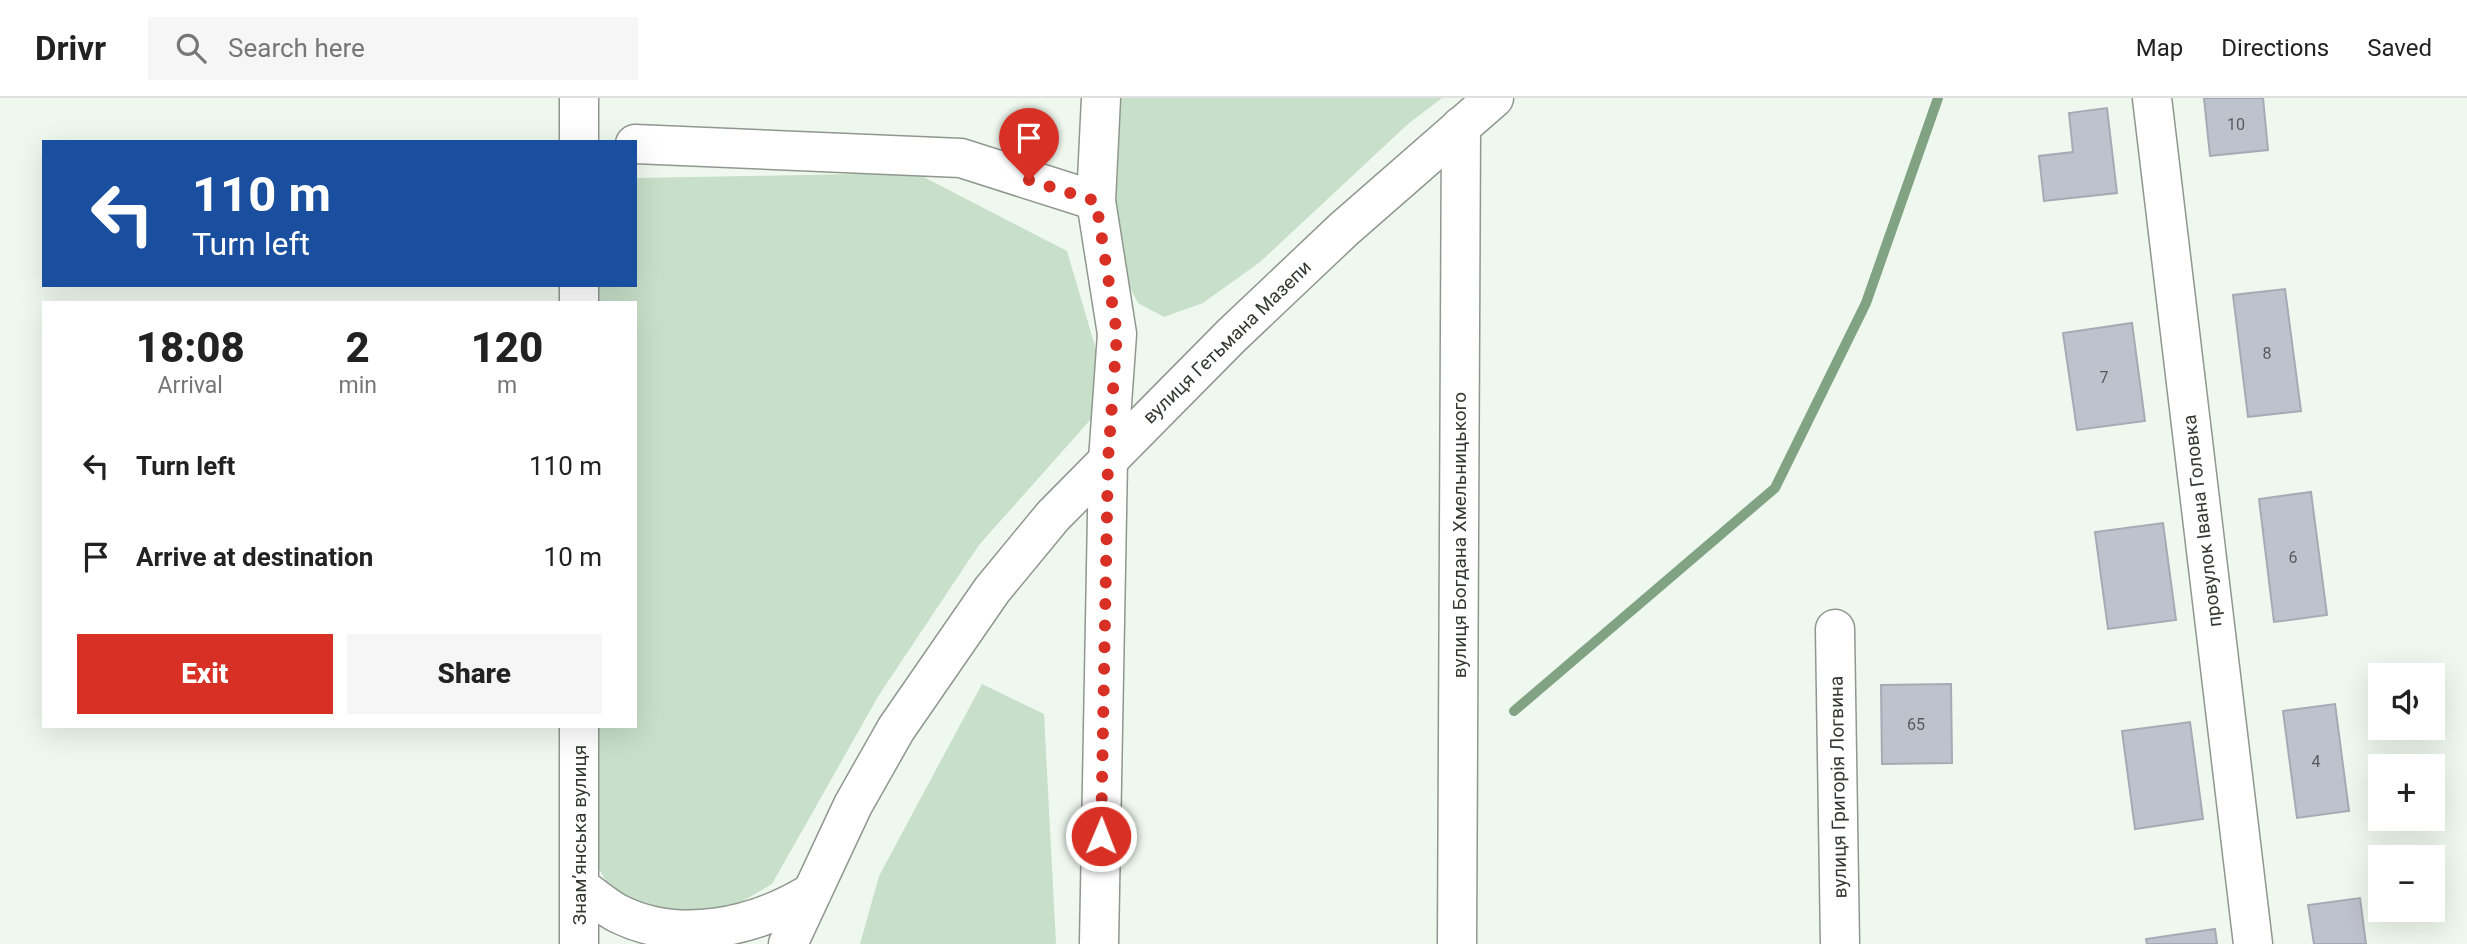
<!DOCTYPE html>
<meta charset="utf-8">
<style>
:root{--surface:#fff;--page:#f6f6f6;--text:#222;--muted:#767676;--line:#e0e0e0;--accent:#d93025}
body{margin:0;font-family:Roboto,sans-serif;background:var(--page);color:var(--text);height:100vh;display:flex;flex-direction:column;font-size:26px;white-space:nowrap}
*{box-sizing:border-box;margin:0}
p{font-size:23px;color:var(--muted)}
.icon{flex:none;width:38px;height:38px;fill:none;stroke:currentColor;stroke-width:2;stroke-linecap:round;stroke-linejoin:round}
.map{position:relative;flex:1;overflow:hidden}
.side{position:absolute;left:42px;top:203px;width:595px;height:427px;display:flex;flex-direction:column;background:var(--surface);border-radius:0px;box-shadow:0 7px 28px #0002}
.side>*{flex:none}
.banner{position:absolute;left:42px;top:42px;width:595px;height:147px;border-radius:0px;box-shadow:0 7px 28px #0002;background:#1a4fa0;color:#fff;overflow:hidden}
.controls{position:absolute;left:2368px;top:565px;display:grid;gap:14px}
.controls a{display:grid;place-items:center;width:77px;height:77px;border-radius:0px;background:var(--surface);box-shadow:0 7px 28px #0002;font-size:35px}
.pin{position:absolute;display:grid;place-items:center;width:60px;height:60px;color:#fff;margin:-72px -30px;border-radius:50% 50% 50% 0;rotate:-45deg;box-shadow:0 0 7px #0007}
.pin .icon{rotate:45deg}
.me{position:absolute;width:77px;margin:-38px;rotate:1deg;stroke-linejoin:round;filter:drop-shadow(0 0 5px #0008)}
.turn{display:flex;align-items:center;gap:24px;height:147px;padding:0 35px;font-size:32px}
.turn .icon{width:91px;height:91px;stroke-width:2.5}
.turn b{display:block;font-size:49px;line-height:60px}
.eta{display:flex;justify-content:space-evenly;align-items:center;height:119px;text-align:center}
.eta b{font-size:42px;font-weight:800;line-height:49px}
.action{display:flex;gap:14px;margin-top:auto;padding:14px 35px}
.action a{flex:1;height:80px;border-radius:0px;background:var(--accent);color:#fff;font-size:28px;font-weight:800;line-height:80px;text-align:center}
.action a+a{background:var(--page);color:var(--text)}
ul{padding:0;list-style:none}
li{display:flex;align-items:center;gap:21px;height:91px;padding:0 35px}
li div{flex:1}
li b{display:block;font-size:26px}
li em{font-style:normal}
header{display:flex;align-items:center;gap:42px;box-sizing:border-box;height:98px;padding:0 35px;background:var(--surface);border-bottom:2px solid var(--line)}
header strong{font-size:33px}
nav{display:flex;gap:38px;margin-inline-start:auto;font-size:24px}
.search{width:490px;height:63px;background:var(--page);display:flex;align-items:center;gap:18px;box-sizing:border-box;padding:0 24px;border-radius:0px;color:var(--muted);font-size:26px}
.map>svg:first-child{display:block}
</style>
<header>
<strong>Drivr</strong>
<div class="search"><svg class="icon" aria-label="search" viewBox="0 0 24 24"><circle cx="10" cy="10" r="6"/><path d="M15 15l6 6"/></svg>Search here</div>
<nav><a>Map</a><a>Directions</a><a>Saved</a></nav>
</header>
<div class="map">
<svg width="2467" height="846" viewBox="0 0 2467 846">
<rect width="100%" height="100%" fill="#eff8ef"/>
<!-- green -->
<path fill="#c8dfc9" d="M1109 0H1442L1408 26 1260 164 1203 205 1164 219 1138 205 1122 174 1098 61Z
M916 75 1067 153 1097 255 1099 288 1091 321 979 447 879 597 772 786 729 811 690 818 648 812 612 792 590 757 591 628H635V205H595L596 187H635V80Z
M982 586 1044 616 1056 846H860L879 778Z"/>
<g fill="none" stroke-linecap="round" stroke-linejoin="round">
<!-- stream -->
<path stroke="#81a383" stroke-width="10" d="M1514 613 1775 390 1866 205 1938 0"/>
</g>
<!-- building -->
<path fill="#bec2cd" stroke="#a6aab4" stroke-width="2" d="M2204 0H2263L2268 52 2210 58Z
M2107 10 2117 95 2044 103 2039 58 2073 54 2069 15Z
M2285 191 2301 313 2248 319 2233 197Z
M2132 225 2145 323 2077 332 2063 235Z
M2311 394 2327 517 2274 524 2259 401Z
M2163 425 2176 522 2108 531 2095 434Z
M1951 586 1952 665 1882 666 1881 587Z
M2335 606 2349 713 2297 720 2283 613Z
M2190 624 2203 721 2135 731 2122 633Z
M2360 800 2366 846H2314L2308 807Z
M2215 831 2217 846H2147L2146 841Z"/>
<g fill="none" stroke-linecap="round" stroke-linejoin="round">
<!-- minor casing -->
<g stroke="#8f978f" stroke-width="41">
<path id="minor" d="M2152 0 2253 846
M635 46 961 60 1096 103
M1835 531 1840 846
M1099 846 1108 362 1117 236 1096 103 1101 0
M1457 846 1461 28"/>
</g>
<!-- highway casing -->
<g stroke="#8f978f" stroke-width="41">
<path id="highway" d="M579 0V44
M579 187V205
M579 788C592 797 605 809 619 816 680 846 754 829 809 796
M579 846V628
M788 846 853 707 896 631 992 492 1053 418 1231 238 1344 131 1494 0"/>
</g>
<!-- minor -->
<use href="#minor" stroke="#fff" stroke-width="38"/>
<!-- highway -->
<use href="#highway" stroke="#fff" stroke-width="38"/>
</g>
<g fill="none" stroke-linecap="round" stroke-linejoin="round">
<!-- route -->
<path stroke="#d93025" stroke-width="12" stroke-dasharray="0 21.6" d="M1029 82 1096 103 1117 236 1108 362 1101 738"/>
</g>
<g text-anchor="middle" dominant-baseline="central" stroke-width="7" stroke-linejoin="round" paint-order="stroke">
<!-- number labels -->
<g font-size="16" fill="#575b5b">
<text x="2236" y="26">10</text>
<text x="2267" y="255">8</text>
<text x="2104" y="279">7</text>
<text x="2293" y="459">6</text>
<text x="1916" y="626">65</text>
<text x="2316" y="663">4</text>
</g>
<!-- street labels -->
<g font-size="19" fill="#353935" stroke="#fff">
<text transform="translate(1227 244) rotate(-44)">вулиця Гетьмана Мазепи</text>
<text transform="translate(2202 423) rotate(-97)">провулок Івана Головка</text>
<text transform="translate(1459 437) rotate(-90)">вулиця Богдана Хмельницького</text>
<text transform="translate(1838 689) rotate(-91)">вулиця Григорія Логвина</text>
<text transform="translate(579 737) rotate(-90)">Знамʼянська вулиця</text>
</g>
</g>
</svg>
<div class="controls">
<a><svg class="icon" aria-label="sound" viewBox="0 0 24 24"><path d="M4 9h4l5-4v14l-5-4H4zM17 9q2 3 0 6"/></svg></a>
<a>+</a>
<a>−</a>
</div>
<div class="pin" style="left:1029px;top:82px;background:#d93025"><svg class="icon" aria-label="arrive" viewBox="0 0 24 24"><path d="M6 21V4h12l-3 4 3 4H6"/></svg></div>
<svg class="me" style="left:1101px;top:738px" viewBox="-20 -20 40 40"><circle r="17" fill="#d93025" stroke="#fff" stroke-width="3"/><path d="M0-11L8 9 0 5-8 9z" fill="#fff"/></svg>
<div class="banner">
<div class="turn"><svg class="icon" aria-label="left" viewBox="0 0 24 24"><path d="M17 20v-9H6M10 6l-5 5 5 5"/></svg><div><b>110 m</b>Turn left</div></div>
</div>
<section class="side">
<div class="eta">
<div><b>18:08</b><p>Arrival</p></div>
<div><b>2</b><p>min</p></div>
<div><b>120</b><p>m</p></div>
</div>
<ul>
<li><svg class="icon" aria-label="left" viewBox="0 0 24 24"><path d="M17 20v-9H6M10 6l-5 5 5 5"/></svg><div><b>Turn left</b></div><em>110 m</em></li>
<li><svg class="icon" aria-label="arrive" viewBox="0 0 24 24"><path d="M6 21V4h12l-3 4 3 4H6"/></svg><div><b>Arrive at destination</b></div><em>10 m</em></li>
</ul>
<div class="action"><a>Exit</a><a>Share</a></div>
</section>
</div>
